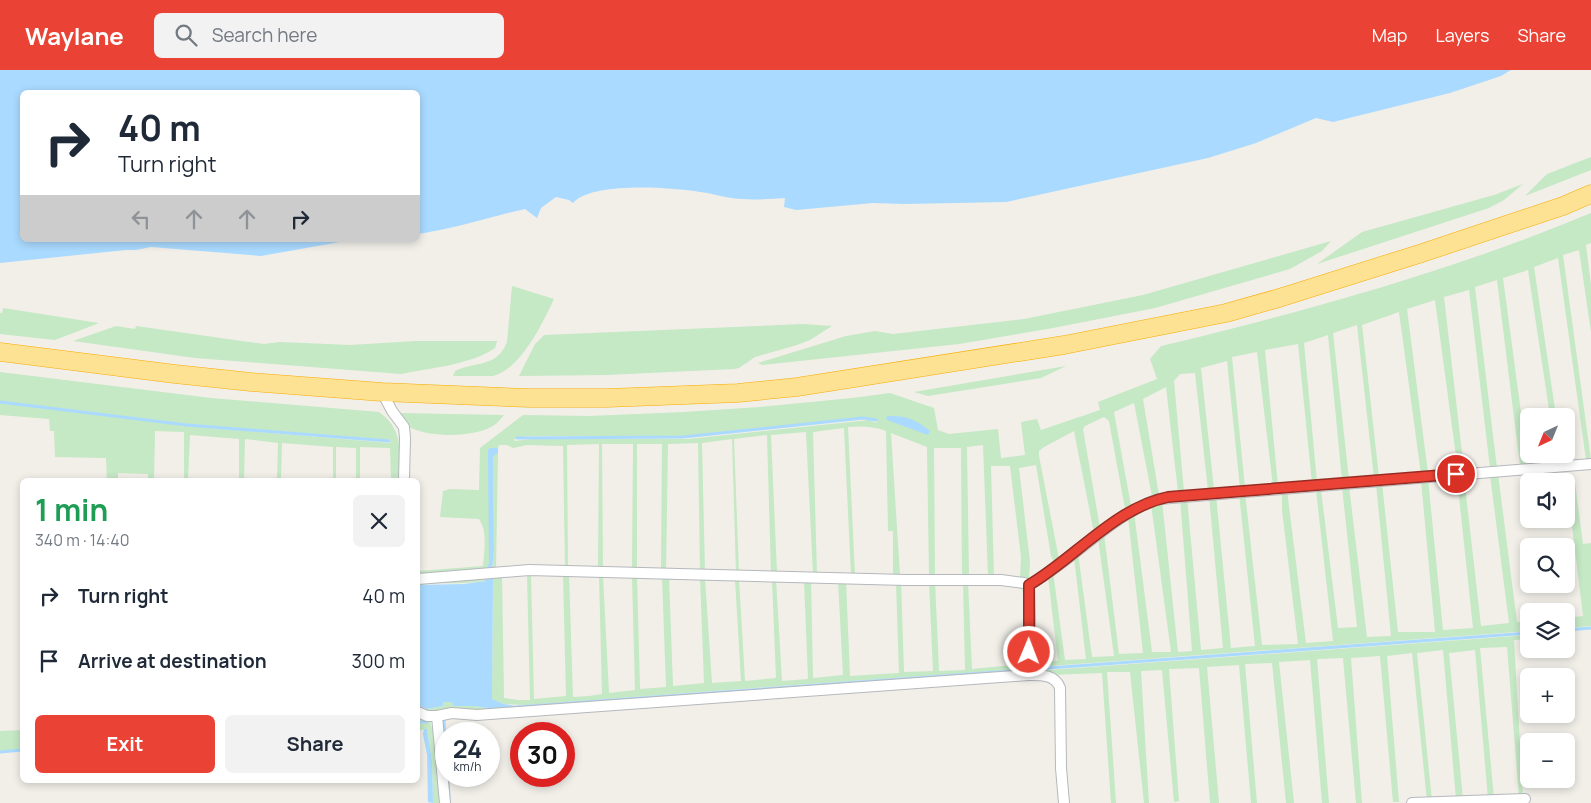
<!DOCTYPE html>
<meta charset="utf-8">
<style>
:root{--surface:#fff;--page:#f2f2f3;--text:#1f2937;--muted:#747a83;--accent:#ea4335}
body{margin:0;font-family:Manrope,sans-serif;background:var(--page);color:var(--text);height:100vh;display:flex;flex-direction:column;font-size:19px;white-space:nowrap}
*{box-sizing:border-box;margin:0}
p{font-size:16px;color:var(--muted)}
.icon{flex:none;width:28px;height:28px;fill:none;stroke:currentColor;stroke-width:2;stroke-linecap:round;stroke-linejoin:round}
.map{position:relative;flex:1;overflow:hidden}
.details{position:absolute;left:20px;top:408px;width:400px;height:305px;display:flex;flex-direction:column;background:var(--surface);border-radius:8px;box-shadow:0 2px 8px #0003}
.details>*{flex:none}
.guide{position:absolute;left:20px;top:20px;width:400px;height:152px;border-radius:8px;box-shadow:0 2px 8px #0003;background:#fff;color:var(--text);overflow:hidden}
.needle{width:32px;rotate:223deg}
.fabs{position:absolute;left:1520px;top:338px;display:grid;gap:10px}
.fabs a{display:grid;place-items:center;width:55px;height:55px;border-radius:8px;background:var(--surface);box-shadow:0 2px 8px #0003;font-size:25px}
.speed{position:absolute;left:435px;top:652px;display:flex;gap:10px;font-size:25px;font-weight:700;text-align:center}
.speed>*{display:grid;place-content:center;width:65px;height:65px;border-radius:50%;background:var(--surface);box-shadow:0 2px 8px #0003;line-height:1}
.speed small{font-size:12px;font-weight:400}
.speed .limit{border:8px solid #d22;background:#fff;color:#111}
.pin{position:absolute;display:grid;place-items:center;width:42px;height:42px;color:#fff;margin:-21px;border:2px solid #fff;border-radius:50%;box-shadow:0 1px 5px #0007}
.me{position:absolute;width:55px;margin:-28px;rotate:1deg;stroke-linejoin:round;filter:drop-shadow(0 0 4px #0008)}
.turn{display:flex;align-items:center;gap:18px;height:105px;padding:0 15px;font-size:22px}
.turn .icon{width:65px;height:65px;stroke-width:2.5}
.turn b{display:block;font-size:35px;line-height:42px}
.lanes{display:flex;align-items:center;height:48px;padding:0 15px;background:#0003;justify-content:center;gap:25px;direction:ltr}
.lanes .off{opacity:.35}
.round{display:grid;place-items:center;flex:none;width:52px;height:52px;border-radius:8px;background:var(--page)}
.overview{display:flex;align-items:center;justify-content:space-between;height:85px;padding:0 15px}
h1{font-size:30px;font-weight:700;line-height:38px;color:#1e9e55}
.action{display:flex;gap:10px;margin-top:auto;padding:10px 15px}
.action a{flex:1;height:58px;border-radius:8px;background:var(--accent);color:#fff;font-size:20px;font-weight:700;line-height:58px;text-align:center}
.action a+a{background:var(--page);color:var(--text)}
ul{padding:0;list-style:none}
li{display:flex;align-items:center;gap:15px;height:65px;padding:0 15px}
li div{flex:1}
li b{display:block;font-size:19px}
li em{font-style:normal}
header{display:flex;align-items:center;gap:30px;box-sizing:border-box;height:70px;padding:0 25px;background:var(--accent);color:#fff}
header strong{font-size:24px}
nav{display:flex;gap:28px;margin-inline-start:auto;font-size:18px}
.search{width:350px;height:45px;background:var(--page);display:flex;align-items:center;gap:12px;box-sizing:border-box;padding:0 18px;border-radius:8px;color:var(--muted);font-size:19px}
.map>svg:first-child{display:block}
</style>
<header>
<strong>Waylane</strong>
<div class="search"><svg class="icon" aria-label="search" viewBox="0 0 24 24"><circle cx="10" cy="10" r="6"/><path d="M15 15l6 6"/></svg>Search here</div>
<nav><a>Map</a><a>Layers</a><a>Share</a></nav>
</header>
<div class="map">
<svg width="1591" height="733" viewBox="0 0 1591 733">
<rect width="100%" height="100%" fill="#f1efe8"/>
<!-- green -->
<path fill="#c5e8c5" fill-rule="evenodd" d="M1591 87V100L1525 126 1547 104Z
M1523 114 1504 130 1489 138 1317 194 1362 162 1494 125Z
M1591 143V173L1586 175 1591 215V262L1579 180 1563 185 1591 390H1586L1558 188 1534 197 1556 346H1550L1528 200 1503 208 1528 395 1520 396 1497 210 1475 217 1497 398H1490L1469 220 1444 227 1464 400 1458 401 1435 230 1407 239 1428 403 1421 404 1399 242 1362 255 1379 407 1374 408 1357 255 1333 263 1349 410H1342L1328 265 1304 273 1317 412 1312 413 1298 274 1265 280 1278 416H1273L1257 282 1232 287 1245 418H1240L1227 291 1201 298 1214 420H1208L1195 303 1180 304 1174 311 1184 422H1178L1166 317 1143 329 1159 425 1152 426 1134 333 1114 342 1131 436 1125 439 1109 351 1104 347 1085 356 1083 359 1100 458 1094 463 1074 361 1044 377 1039 381V386L1059 489 1054 492 1051 486 1036 395 1019 398 1030 492 1029 509H1020L1021 487 1010 396H991L994 507 988 506 983 375 967 377 969 506H962L961 378H934L935 506H929L927 377 891 363 900 505H893V461H888L886 361C873 356 861 356 848 357L855 505H851L844 358 813 362 817 504H813L806 362 771 365 777 503H771L767 365 734 369 739 503H736L732 369 702 373 705 502H700L698 373 668 374 666 502H661L662 374H637V501H632L633 374H602L603 500H598L599 374 567 375 568 499 565 498 563 376 527 375 513 378 507 375H499L498 378H490L489 493 486 500 418 507V501L483 496C484 481 488 462 479 449L440 447 443 421 450 419 479 420 480 378 523 345 589 346 684 342 760 337 852 328 890 323 934 338 938 360 949 364 998 359 1001 388 1025 385 1021 352 1037 349 1041 360 1100 340 1098 332 1157 309 1150 289 1161 276C1307 241 1452 201 1591 143ZM863 348 876 350 877 353 869 350 688 369H532L515 371 514 369 528 366H683Z
M1331 171 1322 181 1290 199 1155 238 1053 258 959 274 762 295 758 293 846 266 875 261 893 264 1024 249 1143 225Z
M512 216 554 229C542 254 521 299 493 306H453L455 301C476 291 497 298 507 272Z
M3 238 99 253 55 270 0 264V243H2Z
M803 254 832 256 810 270 797 275 755 287 739 298 734 299 606 305 519 306 535 274 544 265Z
M116 256 135 259 136 256 264 274 280 272 350 275 416 271H497L495 278C470 295 430 298 401 304L195 288 73 271Z
M1066 296 1041 308 928 326 914 322Z
M0 302 211 328 379 342C404 360 400 382 399 410H391L390 378 360 377V410H356V378L336 377V410H333V377L282 373 281 410H277L278 373 245 369 244 410H239V369L190 365 188 410H184V362L155 361 154 410H148V404L118 403V410H107L106 388 55 387 54 361H50L49 349 0 345V333L188 356 390 373 391 370 188 354 0 331Z
M399 343 504 345C500 350 496 355 489 358 471 367 426 368 408 356 404 353 402 347 399 343Z
M498 383 496 499H492L494 480 493 385Z
M1498 404 1517 552 1529 551V561L1036 597 1034 599 1036 601 1529 565V569L1514 570 1523 727H1519L1507 577 1480 578 1494 728H1488L1475 580 1449 583 1463 729H1456L1443 580 1417 583 1432 731H1427L1412 583 1387 586 1399 732H1393L1380 586 1351 588 1362 733H1356L1343 588 1317 589 1329 733H1322L1310 590 1279 592 1294 733H1286L1272 593 1245 594 1257 733H1251L1239 595 1207 597 1219 733H1210L1199 598 1169 599 1179 731 1174 732 1162 600 1141 601 1149 733H1144L1130 602H1107L1116 733H1111L1102 603 1050 605 1033 602 1032 548 1035 592 1058 591 1048 506 1053 502 1065 590 1086 589 1074 487 1078 483 1092 587 1114 586 1098 468 1104 464 1119 584 1143 583 1128 446 1134 442 1152 582H1171L1151 434 1162 431 1178 582 1192 581 1180 428H1187L1201 580 1223 578 1209 426 1216 425 1231 578 1255 576 1239 423H1245L1262 575 1298 574 1282 440V421L1287 420 1306 573 1333 571 1316 420H1321L1338 558 1357 557 1342 417 1349 416 1367 567 1391 566 1376 414 1382 413 1398 562H1435L1421 410 1428 409 1443 560 1473 558 1457 408 1464 407 1481 556 1509 553 1490 405Z
M1575 413 1583 474 1591 473V556L1566 558V548L1583 546 1567 415Z
M527 504H531L534 629 566 626 563 505H569L573 627 589 626 602 624 599 506H603L609 623 635 620 632 506H637L640 619 666 617 662 507H669L673 616 704 613 700 507 705 508 712 613 741 611 735 509H739L745 611 776 608 772 509H776L782 611 808 609 804 510H811L813 608 843 605 838 511H846L850 606 899 603 896 512H901L904 602 933 601 929 512 935 511 939 601 965 600 963 512 968 513 972 599 1022 594 1024 593 1023 524 1021 515 1023 521 1026 564 1024 599 780 616 526 635 504 634 492 629 493 509C466 516 444 511 418 515V511L502 505 504 628 518 630H530Z
M964 605 496 642 443 639 442 642H422V637L427 639 443 636V632H452L453 636H474L495 639 780 617Z
M418 644 429 649 434 664 437 681 440 733H433L432 691 427 659 418 661V654L426 653 427 651 418 652Z
M22 660V679L0 681V661Z"/>
<!-- water -->
<path fill="#aadaff" d="M0 0H1511L1501 6 1450 23 1333 52 1316 48 1256 73 1208 88 1006 132 905 134 873 133 796 140 784 137 785 128C771 129 756 130 742 129 732 129 722 126 712 124 682 118 594 110 573 133L569 130 556 127 541 138 537 148 525 139C489 147 454 159 418 164V22H22V170H369L340 172 261 186 151 177 136 180H126L0 193Z
M888 346C908 346 914 349 930 361L928 365 887 350 886 348Z
M490 378H498V383L493 386 494 480 492 499 486 500 489 493 488 380Z
M493 508 492 629 504 634 516 636V637L495 639 474 636H453L452 632H443V636L427 639 423 637 422 642 418 640V515L464 514 485 511V509Z
M424 659H427L432 691 433 733 428 732 427 685 423 664Z"/>
<g fill="none" stroke-linecap="round" stroke-linejoin="round">
<!-- stream -->
<path stroke="#aadaff" stroke-width="3" d="M0 332 187 355 389 371
M517 368 683 367 863 348 876 350
M1566 560 1591 558
M1035 599 1529 563
M516 637 1024 600
M444 651 446 683
M418 652H427
M0 682 22 680
M448 706 449 727"/>
<!-- street casing -->
<g stroke="#b5b8bc" stroke-width="12">
<path id="street" d="M382 322 392 341 404 357 405 368 404 410
M418 509 529 500 906 510H1001L1024 513 1029 515
M1029 515C1063 496 1091 467 1124 446 1136 439 1146 432 1159 429L1591 394
M1028 605 1030 550 1029 515
M418 642 427 646H437L445 733
M437 646 452 643 477 645 1028 605C1040 605 1055 604 1060 618L1061 698 1064 733
M1412 733 1525 729"/>
</g>
<!-- highway casing -->
<g stroke="#f9ab00" stroke-width="19">
<path id="highway" d="M0 282 175 304 251 312 382 322 529 328H607L738 323 797 317 1064 275 1226 243 1279 228 1419 184 1563 136 1591 124"/>
</g>
<!-- street -->
<use href="#street" stroke="#fff" stroke-width="10"/>
<!-- highway -->
<use href="#highway" stroke="#fde293" stroke-width="18"/>
</g>
<g fill="none" stroke-linecap="round" stroke-linejoin="round">
<!-- route casing -->
<g stroke="#982c22" stroke-width="12">
<path id="route" d="M1029 582V515C1075 488 1115 438 1168 427L1456 404"/>
</g>
<!-- route -->
<use href="#route" stroke="#ea4335" stroke-width="9"/>
</g>
</svg>
<div class="fabs">
<a><svg class="needle" viewBox="-14 -14 28 28"><path d="M0-13l5 13h-10z" fill="#e53935"/><path d="M0 13l5-13h-10z" fill="#747a83"/></svg></a>
<a><svg class="icon" aria-label="sound" viewBox="0 0 24 24"><path d="M4 9h4l5-4v14l-5-4H4zM17 9q2 3 0 6"/></svg></a>
<a><svg class="icon" aria-label="search" viewBox="0 0 24 24"><circle cx="10" cy="10" r="6"/><path d="M15 15l6 6"/></svg></a>
<a><svg class="icon" aria-label="layers" viewBox="0 0 24 24"><path d="M12 4l9 5-9 5-9-5zM3 14l9 5 9-5"/></svg></a>
<a>+</a>
<a>−</a>
</div>
<div class="speed"><div>24<small>km/h</small></div><div class="limit">30</div></div>
<div class="pin" style="left:1456px;top:404px;background:#d93025"><svg class="icon" aria-label="arrive" viewBox="0 0 24 24"><path d="M6 21V4h12l-3 4 3 4H6"/></svg></div>
<svg class="me" style="left:1029px;top:582px" viewBox="-20 -20 40 40"><circle r="17" fill="#ea4335" stroke="#fff" stroke-width="3"/><path d="M0-11L8 9 0 5-8 9z" fill="#fff"/></svg>
<div class="guide">
<div class="turn"><svg class="icon" aria-label="right" viewBox="0 0 24 24"><path d="M7 20v-9h11M14 6l5 5-5 5"/></svg><div><b>40 m</b>Turn right</div></div>
<div class="lanes"><svg class="icon off" aria-label="left" viewBox="0 0 24 24"><path d="M17 20v-9H6M10 6l-5 5 5 5"/></svg><svg class="icon off" aria-label="ahead" viewBox="0 0 24 24"><path d="M12 20V5M6 11l6-6 6 6"/></svg><svg class="icon off" aria-label="ahead" viewBox="0 0 24 24"><path d="M12 20V5M6 11l6-6 6 6"/></svg><svg class="icon" aria-label="right" viewBox="0 0 24 24"><path d="M7 20v-9h11M14 6l5 5-5 5"/></svg></div>
</div>
<section class="details">
<div class="overview"><div><h1>1 min</h1><p>340 m · 14:40</p></div><a class="round"><svg class="icon" aria-label="close" viewBox="0 0 24 24"><path d="M6 6l12 12M18 6L6 18"/></svg></a></div>
<ul>
<li><svg class="icon" aria-label="right" viewBox="0 0 24 24"><path d="M7 20v-9h11M14 6l5 5-5 5"/></svg><div><b>Turn right</b></div><em>40 m</em></li>
<li><svg class="icon" aria-label="arrive" viewBox="0 0 24 24"><path d="M6 21V4h12l-3 4 3 4H6"/></svg><div><b>Arrive at destination</b></div><em>300 m</em></li>
</ul>
<div class="action"><a>Exit</a><a>Share</a></div>
</section>
</div>
